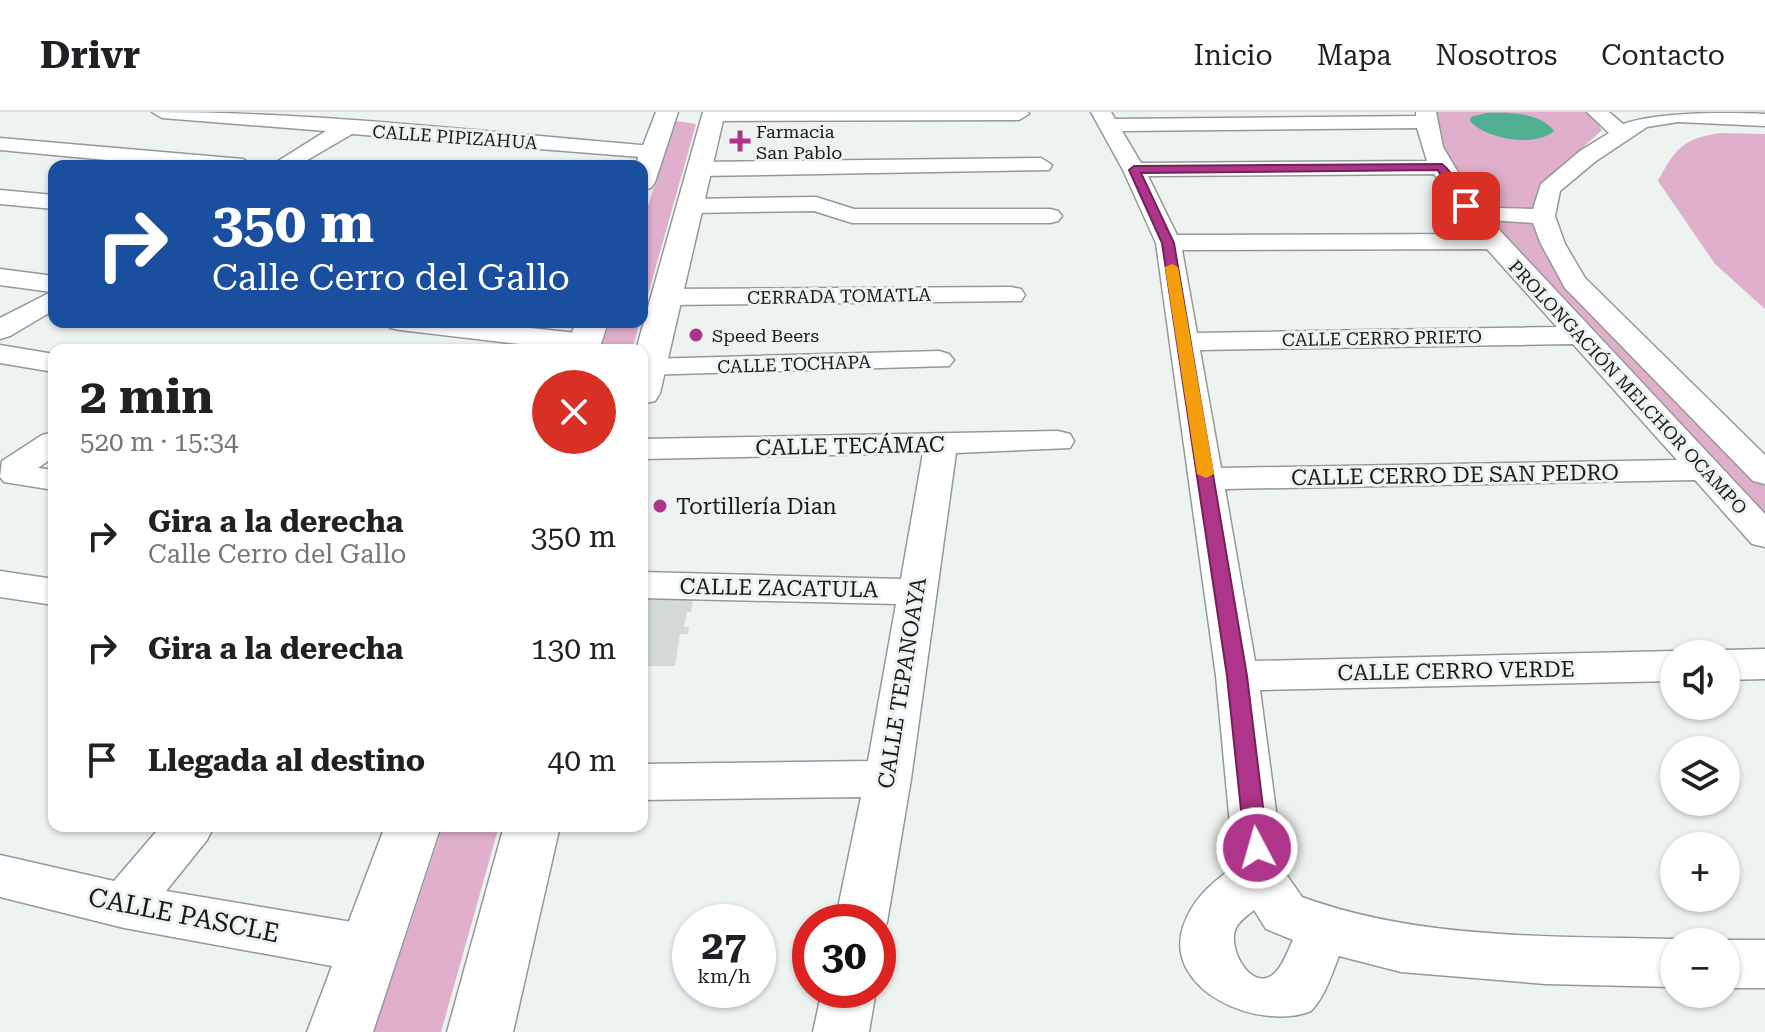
<!DOCTYPE html>
<html lang="es">
<meta charset="utf-8">
<style>
:root{--surface:#fff;--page:#f2f2f2;--text:#202124;--muted:#757577;--line:#e0e0e0}
body{margin:0;font-family:"Roboto Serif",serif;background:var(--page);color:var(--text);height:100vh;display:flex;flex-direction:column;font-size:30px;white-space:nowrap}
*{box-sizing:border-box;margin:0}
p{font-size:26px;color:var(--muted)}
.icon{flex:none;width:44px;height:44px;fill:none;stroke:currentColor;stroke-width:2;stroke-linecap:round;stroke-linejoin:round}
.map{position:relative;flex:1;overflow:hidden}
.sheet{position:absolute;left:48px;top:232px;width:600px;height:488px;display:flex;flex-direction:column;background:var(--surface);border-radius:16px;box-shadow:0 2px 6px #0004}
.sheet>*{flex:none}
.guide{position:absolute;left:48px;top:48px;width:600px;height:168px;border-radius:16px;box-shadow:0 2px 6px #0004;background:#1a4fa0;color:#fff;overflow:hidden}
.fabs{position:absolute;left:1660px;top:528px;display:grid;gap:16px}
.fabs a{display:grid;place-items:center;width:80px;height:80px;border-radius:50%;background:var(--surface);box-shadow:0 2px 6px #0004;font-size:40px}
.speed{position:absolute;left:672px;top:792px;display:flex;gap:16px;font-size:40px;font-weight:700;text-align:center}
.speed>*{display:grid;place-content:center;width:104px;height:104px;border-radius:50%;background:var(--surface);box-shadow:0 2px 6px #0004;line-height:1}
.speed small{font-size:20px;font-weight:400}
.speed .limit{border:12px solid #d22;background:#fff;color:#111}
.pin{position:absolute;display:grid;place-items:center;width:68px;height:68px;color:#fff;margin:-34px;border-radius:16px;box-shadow:0 4px 12px #0006}
.me{position:absolute;width:88px;margin:-44px;rotate:354deg;stroke-linejoin:round;filter:drop-shadow(0 0 6px #0008)}
.turn{display:flex;align-items:center;gap:28px;height:168px;padding:0 32px;font-size:36px}
.turn .icon{width:104px;height:104px;stroke-width:2.5}
.turn b{display:block;font-size:56px;line-height:68px}
.round{display:grid;place-items:center;flex:none;width:84px;height:84px;border-radius:42px;background:var(--page)}
.summary{display:flex;align-items:center;justify-content:space-between;height:136px;padding:0 32px}
h1{font-size:48px;font-weight:700;line-height:60px}
ul{padding:0;list-style:none}
li{display:flex;align-items:center;gap:24px;height:112px;padding:0 32px}
li div{flex:1}
li b{display:block;font-size:30px}
li em{font-style:normal}
header{display:flex;align-items:center;gap:48px;box-sizing:border-box;height:112px;padding:0 40px;background:var(--surface);border-bottom:2px solid var(--line)}
header strong{font-size:38px}
nav{display:flex;gap:44px;margin-inline-start:auto;font-size:28px}
.map>svg:first-child{display:block}
</style>
<header>
<strong>Drivr</strong>
<nav><a>Inicio</a><a>Mapa</a><a>Nosotros</a><a>Contacto</a></nav>
</header>
<div class="map">
<svg width="1765" height="920" viewBox="0 0 1765 920">
<rect width="100%" height="100%" fill="#edf3f0"/>
<!-- green -->
<path fill="#e0afcc" d="M1432 0H1586L1593 4 1602 18 1540 75 1544 118 1569 171 1765 361V415L1466 85 1431 10Z
M676 9 696 12 642 204V112Z
M1721 21 1765 22V197L1715 152 1658 69C1675 37 1683 26 1721 21Z
M610 210H640L632 238H600Z
M443 714H499L441 920H374Z"/>
<!-- water -->
<path fill="#52b092" d="M1486 1C1507 0 1541 0 1554 19 1536 36 1485 27 1470 9L1471 5Z"/>
<!-- building -->
<path fill="#d3d9d6" d="M642 481H694L691 500H687L684 515H689L688 522H680L675 554H642Z"/>
<g fill="none" stroke-linecap="round" stroke-linejoin="round">
<!-- minor casing -->
<g stroke="#949997" stroke-width="3">
<path id="minor" d="M152 0C319 0 486 20 653 34L664 40 653 46 352 22 297 54H270L326 19 162 6Z
M705 0H1028L1029 2 1019 8 713 9 706 7 703 3Z
M1091 0H1111L1115 7 1416 4V0H1436L1443 35 1475 89 1499 96 1533 97 1541 72 1580 39 1609 21 1587 0H1609L1623 12C1658 0 1725 0 1765 2V14L1678 10 1647 15 1596 49 1560 79 1555 104 1565 132 1585 166 1765 343V372L1753 369 1565 176 1541 132 1533 111 1490 108 1765 402V435L1752 432 1695 368 1225 377 1255 549 1674 539 1683 542H1674V569L1260 578 1284 759 1302 785C1419 828 1551 824 1674 827L1683 830H1674V875L1546 872 1401 860 1339 844C1332 861 1325 885 1311 899 1258 920 1163 878 1183 815 1192 788 1211 771 1234 755L1216 564 1156 131 1123 58ZM1417 16 1427 49 1141 51 1122 19ZM1434 62 1476 122 1177 123 1148 64ZM1487 137 1557 215 1197 221 1182 138ZM1573 232 1677 348 1221 356 1200 238ZM1254 798 1266 817 1293 828C1288 838 1281 860 1269 865 1248 875 1227 834 1236 816 1239 809 1248 803 1254 798Z
M0 26 243 47 254 54H171L0 38Z
M1041 46 1052 53 1049 58 699 64 688 57 699 50Z
M0 78 54 83V97L0 92Z
M816 85 854 97H1050L1058 99 1062 104 1058 109 1050 111H852L814 99 690 101 682 99 678 94 682 89 690 87Z
M0 157 54 164V198L10 224 0 227V206L51 180 0 173Z
M1011 175 1021 177 1025 183 1021 189 666 193 656 191 652 185 656 179 666 177Z
M386 210H475L585 222 595 225 599 231 592 238H570L400 218 390 216Z
M0 233 54 242V260L0 251Z
M939 239 949 242 954 248 949 254 642 263V249L648 247Z
M1058 319 1070 322 1074 329 1070 336 956 341 911 667 887 810 879 826 878 810H835L861 685 642 688V652L868 649 896 492 642 486V460L901 467 923 341 642 347V327Z
M54 320V345L38 356 54 358V378L4 370 0 365 2 349 42 323Z
M0 459 54 467V493L0 485Z
M1765 537V567L1726 568V542H1713L1726 538Z
M161 714H214L207 728 166 779 370 813 389 820 396 837 389 854 370 861 124 816 0 785V743L114 769Z
M1726 828H1765V876H1726V830H1720Z
M822 878H876L869 920H813Z"/>
</g>
<!-- major casing -->
<g stroke="#949997" stroke-width="3">
<path id="major" d="M656 0H678L655 70 651 76 642 78V54H635Z
M703 0H725L660 281 655 289 642 292V238H636Z
M576 210H608L599 238H565Z
M385 714H441L373 920H307Z
M504 714H560L513 920H447Z"/>
</g>
<!-- minor -->
<use href="#minor" fill="#fff" fill-rule="evenodd"/>
<!-- major -->
<use href="#major" fill="#fff" fill-rule="evenodd"/>
</g>
<!-- route -->
<path fill="#ae3589" stroke="#712259" stroke-width="2" d="M1442 52C1454 60 1461 81 1472 94L1470 96H1462L1450 82 1438 58 1141 61 1174 131 1247 564 1268 736 1265 743 1257 745 1248 743 1245 736 1227 564 1162 131 1129 58 1134 54Z"/>
<!-- slow -->
<path fill="#f59e0b" d="M1172 152 1178 155 1214 362 1206 366 1197 362 1165 155Z"/>
<!-- markers -->
<g fill="#ae3589" stroke="#edf3f0" stroke-width="3">
<path d="M736 17h8v8h8v8h-8v8h-8v-8h-8v-8h8z"/>
<circle cx="696" cy="223" r="8"/>
<circle cx="660" cy="394" r="8"/>
</g>
<g text-anchor="middle" dominant-baseline="central" stroke-width="6" stroke-linejoin="round" paint-order="stroke">
<!-- far-poi labels -->
<g font-size="18" fill="#171a19" stroke="#edf3f0" text-anchor="start">
<text x="756" y="19">Farmacia<tspan x="756" dy="21">San Pablo</tspan></text>
<text x="712" y="223">Speed Beers</text>
</g>
<!-- far-street labels -->
<g font-size="18" fill="#171a19" stroke="#edf3f0">
<text transform="translate(455 25) rotate(4)">CALLE PIPIZAHUA</text>
<text transform="translate(839 184) rotate(-1)">CERRADA TOMATLA</text>
<text transform="translate(1382 226) rotate(-1)">CALLE CERRO PRIETO</text>
<text transform="translate(794 252) rotate(-2)">CALLE TOCHAPA</text>
<text transform="translate(1628 275) rotate(47)">PROLONGACIÓN MELCHOR OCAMPO</text>
</g>
<!-- street labels -->
<g font-size="22" fill="#171a19" stroke="#edf3f0">
<text transform="translate(850 334) rotate(-1)">CALLE TECÁMAC</text>
<text transform="translate(1455 363) rotate(-1)">CALLE CERRO DE SAN PEDRO</text>
<text transform="translate(779 476) rotate(1)">CALLE ZACATULA</text>
<text transform="translate(1456 559) rotate(-1)">CALLE CERRO VERDE</text>
<text transform="translate(902 571) rotate(-81)">CALLE TEPANOAYA</text>
</g>
<!-- poi labels -->
<g font-size="22" fill="#171a19" stroke="#edf3f0" text-anchor="start">
<text x="676" y="394">Tortillería Dian</text>
</g>
<!-- near-street labels -->
<g font-size="26" fill="#171a19" stroke="#edf3f0">
<text transform="translate(184 803) rotate(11)">CALLE PASCLE</text>
</g>
</g>
</svg>
<div class="fabs">
<a><svg class="icon" aria-label="sound" viewBox="0 0 24 24"><path d="M4 9h4l5-4v14l-5-4H4zM17 9q2 3 0 6"/></svg></a>
<a><svg class="icon" aria-label="layers" viewBox="0 0 24 24"><path d="M12 4l9 5-9 5-9-5zM3 14l9 5 9-5"/></svg></a>
<a>+</a>
<a>−</a>
</div>
<div class="speed"><div>27<small>km/h</small></div><div class="limit">30</div></div>
<div class="pin" style="left:1466px;top:94px;background:#d93025"><svg class="icon" aria-label="arrive" viewBox="0 0 24 24"><path d="M6 21V4h12l-3 4 3 4H6"/></svg></div>
<svg class="me" style="left:1257px;top:736px" viewBox="-20 -20 40 40"><circle r="17" fill="#ae3589" stroke="#fff" stroke-width="3"/><path d="M0-11L8 9 0 5-8 9z" fill="#fff"/></svg>
<div class="guide">
<div class="turn"><svg class="icon" aria-label="right" viewBox="0 0 24 24"><path d="M7 20v-9h11M14 6l5 5-5 5"/></svg><div><b>350 m</b>Calle Cerro del Gallo</div></div>
</div>
<section class="sheet">
<div class="summary"><div><h1>2 min</h1><p>520 m · 15:34</p></div><a class="round" style="background:#d93025;color:#fff"><svg class="icon" aria-label="close" viewBox="0 0 24 24"><path d="M6 6l12 12M18 6L6 18"/></svg></a></div>
<ul>
<li><svg class="icon" aria-label="right" viewBox="0 0 24 24"><path d="M7 20v-9h11M14 6l5 5-5 5"/></svg><div><b>Gira a la derecha</b><p>Calle Cerro del Gallo</p></div><em>350 m</em></li>
<li><svg class="icon" aria-label="right" viewBox="0 0 24 24"><path d="M7 20v-9h11M14 6l5 5-5 5"/></svg><div><b>Gira a la derecha</b></div><em>130 m</em></li>
<li><svg class="icon" aria-label="arrive" viewBox="0 0 24 24"><path d="M6 21V4h12l-3 4 3 4H6"/></svg><div><b>Llegada al destino</b></div><em>40 m</em></li>
</ul>
</section>
</div>
